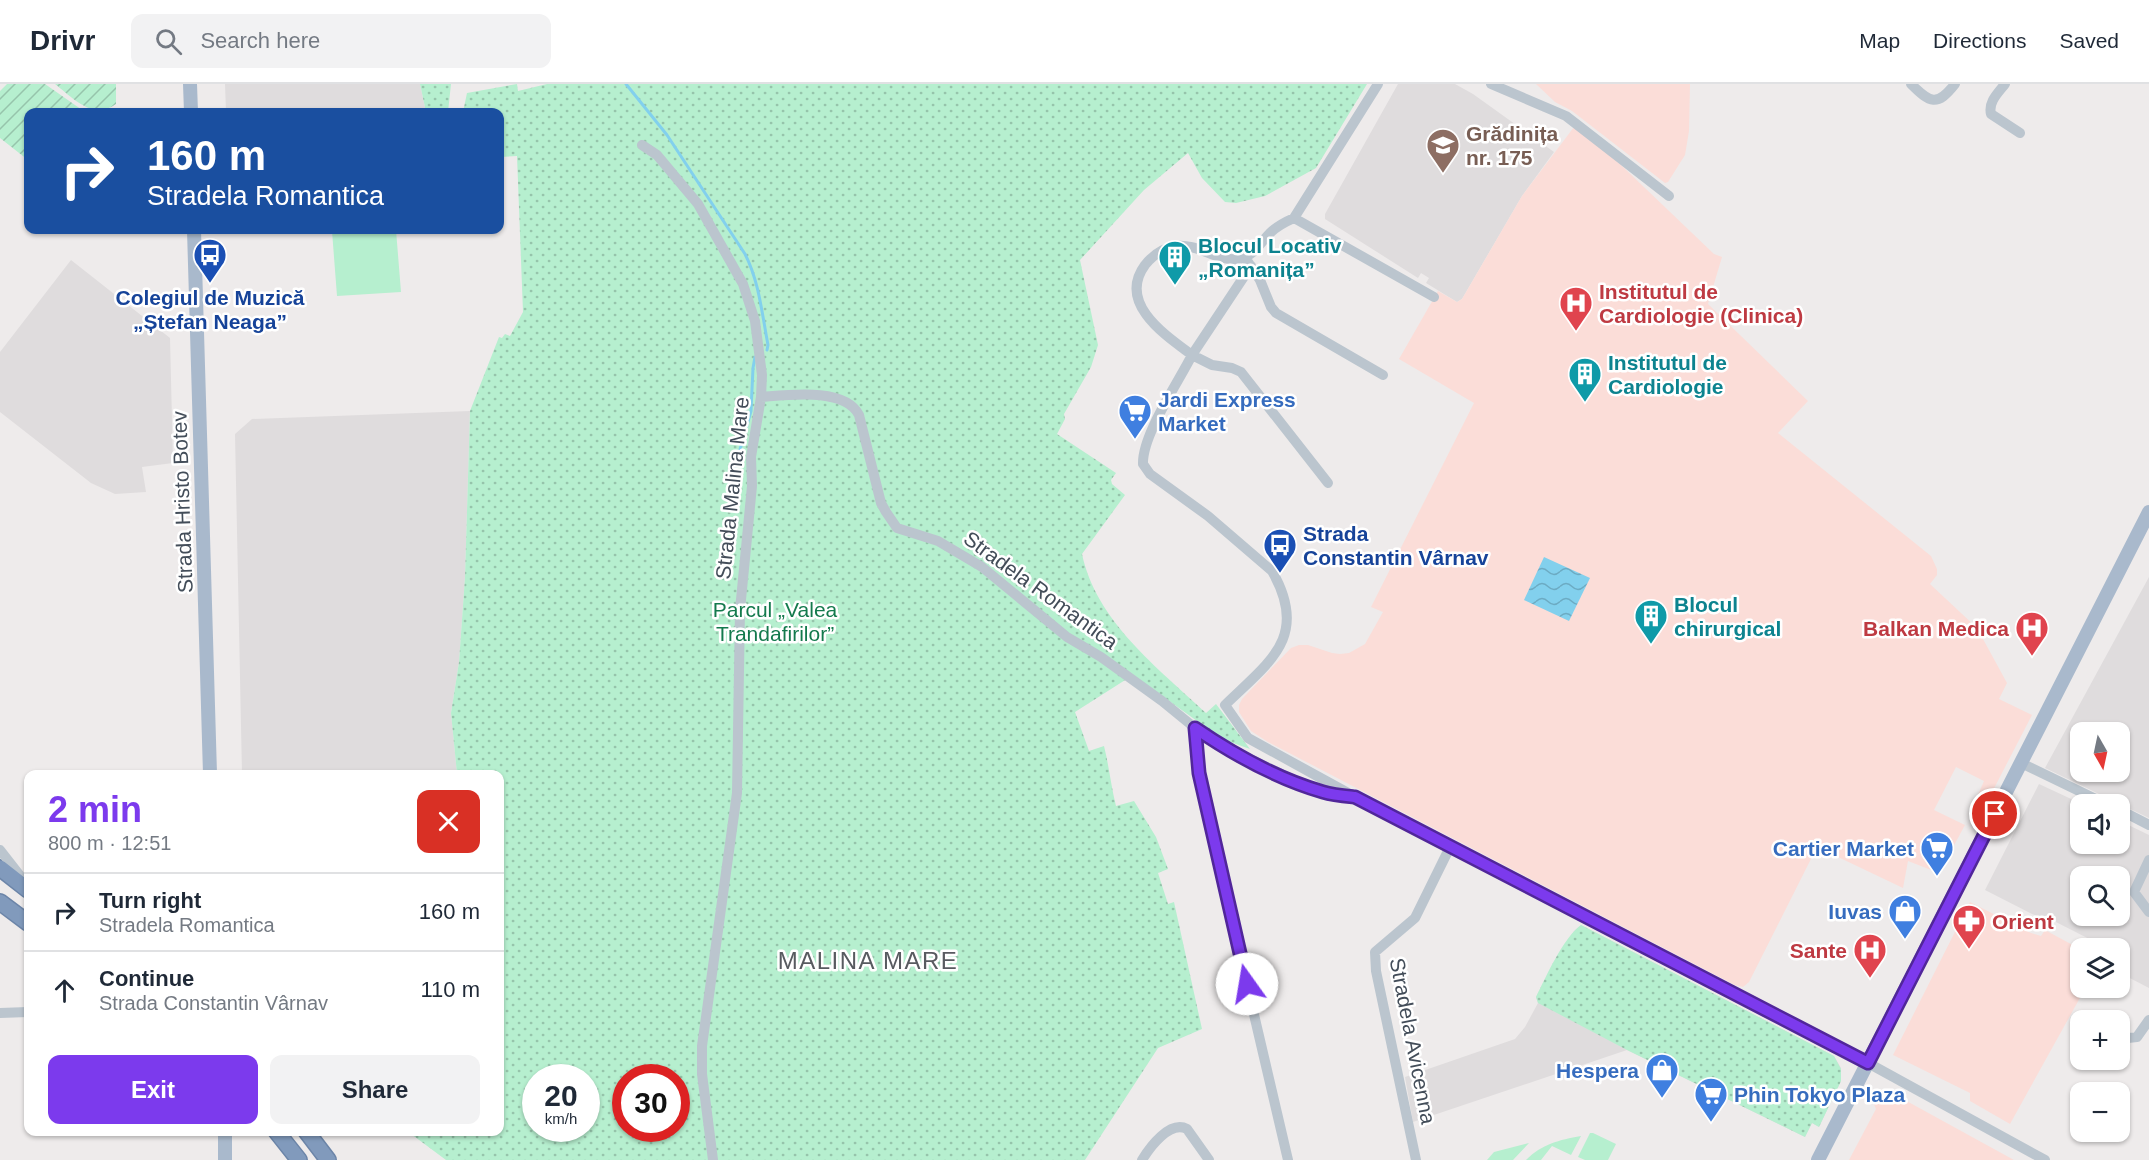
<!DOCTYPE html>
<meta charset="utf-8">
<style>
:root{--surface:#fff;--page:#f2f2f3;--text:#1f2937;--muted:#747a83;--line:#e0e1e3;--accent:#7c3aed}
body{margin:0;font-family:Helvetica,sans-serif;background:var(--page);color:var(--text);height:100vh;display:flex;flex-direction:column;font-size:22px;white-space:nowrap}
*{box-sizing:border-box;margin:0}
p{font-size:20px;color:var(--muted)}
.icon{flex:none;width:33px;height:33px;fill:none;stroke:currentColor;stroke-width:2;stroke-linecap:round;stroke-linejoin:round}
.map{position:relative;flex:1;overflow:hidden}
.details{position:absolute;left:24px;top:686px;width:480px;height:366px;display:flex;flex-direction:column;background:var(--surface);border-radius:12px;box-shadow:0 2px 4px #0004}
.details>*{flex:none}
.top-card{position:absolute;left:24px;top:24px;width:480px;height:126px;border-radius:12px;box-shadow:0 2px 4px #0004;background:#1a4fa0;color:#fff;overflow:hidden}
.needle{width:39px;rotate:171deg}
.tools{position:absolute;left:2070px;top:638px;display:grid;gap:12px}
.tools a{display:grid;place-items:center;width:60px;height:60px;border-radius:12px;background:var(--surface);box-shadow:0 2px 4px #0004;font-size:30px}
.speed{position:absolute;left:522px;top:980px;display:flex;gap:12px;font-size:30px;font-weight:700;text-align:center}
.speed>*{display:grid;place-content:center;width:78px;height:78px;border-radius:50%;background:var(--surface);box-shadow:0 2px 4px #0004;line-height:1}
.speed small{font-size:15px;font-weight:400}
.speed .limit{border:9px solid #d22;background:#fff;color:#111}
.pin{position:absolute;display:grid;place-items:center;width:51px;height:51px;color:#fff;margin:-26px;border:3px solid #fff;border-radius:50%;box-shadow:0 2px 6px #0007}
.me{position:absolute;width:66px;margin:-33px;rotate:347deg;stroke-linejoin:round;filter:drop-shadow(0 0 4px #0008)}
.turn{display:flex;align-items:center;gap:21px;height:126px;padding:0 24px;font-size:27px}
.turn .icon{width:78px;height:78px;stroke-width:2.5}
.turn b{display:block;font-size:42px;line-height:51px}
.round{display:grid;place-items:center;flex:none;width:63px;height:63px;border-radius:12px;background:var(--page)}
.headline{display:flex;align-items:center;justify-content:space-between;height:102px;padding:0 24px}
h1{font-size:36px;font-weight:700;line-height:45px;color:var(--accent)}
.button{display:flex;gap:12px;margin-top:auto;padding:12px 24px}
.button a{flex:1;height:69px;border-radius:12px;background:var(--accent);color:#fff;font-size:24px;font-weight:700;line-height:69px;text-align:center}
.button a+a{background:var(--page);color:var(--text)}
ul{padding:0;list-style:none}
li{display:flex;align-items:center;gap:18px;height:78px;padding:0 24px;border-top:2px solid var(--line)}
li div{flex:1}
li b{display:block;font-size:22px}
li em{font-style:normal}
header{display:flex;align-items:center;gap:36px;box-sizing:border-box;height:84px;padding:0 30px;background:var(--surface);border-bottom:2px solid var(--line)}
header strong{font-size:28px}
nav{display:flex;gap:33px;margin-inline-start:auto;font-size:21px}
.search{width:420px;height:54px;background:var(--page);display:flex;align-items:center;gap:15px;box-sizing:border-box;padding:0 21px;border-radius:12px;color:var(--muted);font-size:22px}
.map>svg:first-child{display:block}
</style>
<header>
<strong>Drivr</strong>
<div class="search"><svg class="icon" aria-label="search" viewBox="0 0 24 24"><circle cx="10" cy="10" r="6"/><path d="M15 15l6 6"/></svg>Search here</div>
<nav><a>Map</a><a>Directions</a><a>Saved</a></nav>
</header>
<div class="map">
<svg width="2149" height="1076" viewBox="0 0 2149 1076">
<defs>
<pattern id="park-dots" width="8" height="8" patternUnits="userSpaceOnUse" patternTransform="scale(1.5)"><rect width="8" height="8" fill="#b6efcf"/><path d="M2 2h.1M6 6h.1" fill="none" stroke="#96c4ab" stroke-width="1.8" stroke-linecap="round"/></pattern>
<pattern id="garden-furrows" width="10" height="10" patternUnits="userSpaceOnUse" patternTransform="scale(1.5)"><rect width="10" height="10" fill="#b6efcf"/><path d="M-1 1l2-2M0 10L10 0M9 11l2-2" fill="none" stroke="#96c4ab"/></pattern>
<pattern id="water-waves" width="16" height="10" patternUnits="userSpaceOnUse" patternTransform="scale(1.5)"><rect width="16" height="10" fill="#82d0ed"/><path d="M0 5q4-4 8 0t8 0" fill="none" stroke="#6cabc3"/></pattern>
</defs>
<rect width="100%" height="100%" fill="#eeebeb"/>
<!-- education -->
<path fill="#dfdcdd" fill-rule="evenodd" d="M225 0H420L426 28H226Z
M1398 0H1455L1473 10 1554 68 1522 112 1462 215 1457 218 1426 199 1429 194 1421 189 1418 194 1325 135V130Z
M71 176 170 254 173 379 142 383 146 408 115 410 91 399 0 328V268Z
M470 327 465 493 459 578 451 629 457 690H242L235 350 252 335Z
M2149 493V734L2045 684ZM2080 648H2120V687H2080Z
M2039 700 2082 720H2080V759H2120V737L2149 751V904L2124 891 2120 883V864H2107L2050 835 2048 838 1985 806ZM2080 792H2120V831H2080Z
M1581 841 1834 972 1841 984V997L1819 1043 1812 1039 1805 1053 1627 966 1413 1038 1405 993 1515 955 1525 943 1538 919 1536 913 1555 877 1574 847Z"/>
<!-- medical -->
<path fill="#fbddd8" d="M1536 0H1690L1689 47 1685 71 1668 98 1665 99 1572 27 1555 18Z
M1577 39 1714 170 1722 173 1708 220 1808 317 1778 349 1931 472 1937 485V491L1930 500 1977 544 2007 599 1999 615 2032 631 1987 718 1977 713 1984 697 1956 683 1934 726 1965 741 1939 789 1908 777 1903 804 1817 763 1749 898 1743 903 1735 901 1268 658 1251 647 1239 628V621L1242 615 1291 564 1299 561H1308L1332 569 1340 570 1349 569 1365 560 1383 528 1371 523 1474 319 1399 275 1438 207 1457 218 1462 215 1522 112Z
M1970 818 2031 849 2041 852 2045 846 2080 865V903H2086L2010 1040 1970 1017V1009L1893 971Z
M1892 1009 2014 1076H1849L1876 1025 1873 1018Z"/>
<!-- grass -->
<path fill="#b6efcf" d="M354 146H396L401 208 337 212 332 147Z
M1590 1049H1593L1616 1060 1608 1076H1585L1578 1073Z
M1581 1052 1571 1071 1552 1062 1541 1076H1526C1542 1060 1559 1056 1581 1052Z
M1529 1059 1513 1076H1487L1494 1068Z"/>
<!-- park -->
<path fill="url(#park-dots)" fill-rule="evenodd" d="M420 0H451L448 28H426Z
M517 0 518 7 547 0H1367L1316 84 1265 112 1236 119 1225 118 1202 94 1188 69 1144 106 1080 176 1098 261 1091 283 1064 330 1065 335 1057 350 1116 389 1111 396 1112 400 1125 411 1082 470C1096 537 1158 584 1206 629L1216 620 1250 665 1222 655 1133 591 1075 628 1089 667 1104 662C1109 682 1111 702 1116 722L1134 717 1156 753 1168 785 1158 789 1168 820 1174 818 1202 945 1158 964 1085 1076H446L407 1047H500V690H457L451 629 459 578 465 493 470 327 499 253 502 254 505 250 510 252 523 228 517 72 500 73V28H463L467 9ZM536 993H586V1044H536ZM626 993H676V1044H626Z
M1581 841 1834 972 1841 985V997L1819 1043 1812 1039 1805 1053 1627 966 1538 919 1536 913C1546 893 1563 854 1581 841Z"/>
<!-- garden -->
<path fill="url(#garden-furrows)" d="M7 0H45L85 28H28V76L0 54V7Z
M55 0H116V20C93 37 73 14 55 0Z"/>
<!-- water -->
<path fill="url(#water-waves)" d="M1544 473 1590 494 1569 537 1524 516Z"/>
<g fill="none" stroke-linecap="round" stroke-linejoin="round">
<!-- stream -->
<path stroke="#82d0ed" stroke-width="3" d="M626 0 667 51 745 170C759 197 762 230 768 261L767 266
M729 404 751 327 753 284 755 273"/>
<!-- highway casing -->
<g stroke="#6c85a8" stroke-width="18">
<path id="highway" d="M0 784 28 806
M0 818 28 839
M276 1047 299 1076
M306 1047 328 1076"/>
</g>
<!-- minor -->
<path stroke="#bbc5ce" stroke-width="10" d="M1378 0 1294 134C1285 138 1277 142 1270 149 1260 159 1254 172 1239 175 1218 178 1197 159 1176 162 1163 164 1153 171 1145 181 1117 219 1165 251 1192 271 1178 299 1142 351 1143 380L1150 390 1208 432 1272 487C1310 553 1269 578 1225 621L1248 654 1348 709 1868 979 2045 1076
M1491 0 1566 32 1669 112
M1911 0C1930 19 1937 23 1955 0
M2005 0C1998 9 1988 18 1991 30L2020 49
M642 61 657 71 698 120 743 200 755 237 762 291 761 313 751 373 752 402 740 526 737 709 702 962V990L713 1076
M1294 134 1434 213
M1248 178 1260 196 1271 223 1276 229 1383 291
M1251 182 1192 271 1212 281 1232 284 1241 288 1328 399
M761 313C788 311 845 303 859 331L881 419 886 428 897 444 938 457 982 483 1067 553 1101 573 1162 617 1195 644 1225 663 1298 698 1324 708 1346 712
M1195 644 1199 689 1216 768 1288 1076
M2021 679 2106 720
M2120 726 2149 741
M0 766 25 798
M2149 776 2134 808 2149 828
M0 929 28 928
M2089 935 2091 936
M2120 950 2128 954 2137 953 2149 936
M1142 1076C1150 1063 1170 1036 1187 1045L1209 1076
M1416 1076 1376 887 1375 868 1415 834 1450 763"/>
<!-- major -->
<path stroke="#a9b9cc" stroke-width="14" d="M190 0 191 28
M194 146 210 690
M225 1047V1076
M1818 1076 2149 428"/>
<!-- highway -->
<use href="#highway" stroke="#819abc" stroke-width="15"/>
</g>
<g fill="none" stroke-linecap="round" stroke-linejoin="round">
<!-- route casing -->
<g stroke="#51269a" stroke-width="15">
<path id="route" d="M1247 900 1199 689 1195 644C1233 670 1278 695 1323 708 1333 711 1345 712 1355 713L1868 979 1995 730"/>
</g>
<!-- route -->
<use href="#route" stroke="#7c3aed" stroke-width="10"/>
</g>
<!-- icons -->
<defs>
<g id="school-pin" transform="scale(1.725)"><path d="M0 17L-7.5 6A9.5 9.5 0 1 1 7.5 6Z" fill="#8d6e63" stroke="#fff"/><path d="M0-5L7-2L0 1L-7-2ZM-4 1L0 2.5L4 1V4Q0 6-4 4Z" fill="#fff"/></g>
<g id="bus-pin" transform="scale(1.725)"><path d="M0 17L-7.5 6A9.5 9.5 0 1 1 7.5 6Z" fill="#1a4fb4" stroke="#fff"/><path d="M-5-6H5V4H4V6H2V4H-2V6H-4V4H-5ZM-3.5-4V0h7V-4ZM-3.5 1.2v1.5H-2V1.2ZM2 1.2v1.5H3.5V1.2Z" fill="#fff"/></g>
<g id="building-pin" transform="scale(1.725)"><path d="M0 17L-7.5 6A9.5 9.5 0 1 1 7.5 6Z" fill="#0f9aa8" stroke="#fff"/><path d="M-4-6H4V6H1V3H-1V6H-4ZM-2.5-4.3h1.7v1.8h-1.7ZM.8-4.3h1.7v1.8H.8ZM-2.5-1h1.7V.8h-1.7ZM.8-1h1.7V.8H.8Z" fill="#fff"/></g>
<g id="hospital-pin" transform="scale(1.725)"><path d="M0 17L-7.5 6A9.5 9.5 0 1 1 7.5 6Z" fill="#e0444e" stroke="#fff"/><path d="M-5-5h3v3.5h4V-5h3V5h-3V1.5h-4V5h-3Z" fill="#fff"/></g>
<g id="supermarket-pin" transform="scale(1.725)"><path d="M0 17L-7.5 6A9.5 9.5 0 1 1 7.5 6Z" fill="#3f7fe0" stroke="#fff"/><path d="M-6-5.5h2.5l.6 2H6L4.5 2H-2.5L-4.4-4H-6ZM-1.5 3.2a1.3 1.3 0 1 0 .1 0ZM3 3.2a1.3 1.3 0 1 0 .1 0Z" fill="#fff"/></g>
<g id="shop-pin" transform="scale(1.725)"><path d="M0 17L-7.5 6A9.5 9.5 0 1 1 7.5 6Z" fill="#3f7fe0" stroke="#fff"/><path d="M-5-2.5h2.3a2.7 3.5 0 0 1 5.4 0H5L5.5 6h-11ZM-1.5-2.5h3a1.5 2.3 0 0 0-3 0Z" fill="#fff"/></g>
<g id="pharmacy-pin" transform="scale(1.725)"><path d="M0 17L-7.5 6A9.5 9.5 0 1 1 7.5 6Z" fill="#e0444e" stroke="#fff"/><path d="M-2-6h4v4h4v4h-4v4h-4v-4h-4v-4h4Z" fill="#fff"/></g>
</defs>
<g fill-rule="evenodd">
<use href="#school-pin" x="1443" y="61"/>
<use href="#bus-pin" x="210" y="171"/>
<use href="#building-pin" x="1175" y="173"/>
<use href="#hospital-pin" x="1576" y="219"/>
<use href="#building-pin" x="1585" y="290"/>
<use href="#supermarket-pin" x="1135" y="327"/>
<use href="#bus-pin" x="1280" y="461"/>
<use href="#building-pin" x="1651" y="532"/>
<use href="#hospital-pin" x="2032" y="544"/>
<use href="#supermarket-pin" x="1937" y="764"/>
<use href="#shop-pin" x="1905" y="827"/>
<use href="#pharmacy-pin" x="1969" y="837"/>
<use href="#hospital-pin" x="1870" y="866"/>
<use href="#shop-pin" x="1662" y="986"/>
<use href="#supermarket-pin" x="1711" y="1010"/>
</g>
<g text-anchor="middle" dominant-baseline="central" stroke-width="5" stroke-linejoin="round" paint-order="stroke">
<!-- education labels -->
<g font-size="21" font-weight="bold" fill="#785e54" stroke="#fff" text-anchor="start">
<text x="1466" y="49">Grădinița<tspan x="1466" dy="24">nr. 175</tspan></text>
</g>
<!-- culture labels -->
<g font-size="21" font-weight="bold" fill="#0d838f" stroke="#fff" text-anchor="start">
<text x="1198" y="161">Blocul Locativ<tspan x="1198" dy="24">„Romanița”</tspan></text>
<text x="1608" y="278">Institutul de<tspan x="1608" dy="24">Cardiologie</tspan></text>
<text x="1674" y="520">Blocul<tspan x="1674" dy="24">chirurgical</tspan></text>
</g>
<!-- health labels -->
<g font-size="21" font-weight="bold" fill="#be3a42" stroke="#fff" text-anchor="start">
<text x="1599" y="207">Institutul de<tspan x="1599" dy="24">Cardiologie (Clinica)</tspan></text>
<text x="2009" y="544" text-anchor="end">Balkan Medica</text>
<text x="1992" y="837">Orient</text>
<text x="1847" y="866" text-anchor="end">Sante</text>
</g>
<!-- transit labels -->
<g font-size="21" font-weight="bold" fill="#164399" stroke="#fff">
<text x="210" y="213">Colegiul de Muzică<tspan x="210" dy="24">„Ștefan Neaga”</tspan></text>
<text x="1303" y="449" text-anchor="start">Strada<tspan x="1303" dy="24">Constantin Vârnav</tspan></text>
</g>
<!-- shop labels -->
<g font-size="21" font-weight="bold" fill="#366cbe" stroke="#fff" text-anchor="end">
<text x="1158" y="315" text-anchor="start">Jardi Express<tspan x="1158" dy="24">Market</tspan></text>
<text x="1914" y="764">Cartier Market</text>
<text x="1882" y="827">Iuvas</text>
<text x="1639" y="986">Hespera</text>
<text x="1734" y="1010" text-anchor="start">Phin Tokyo Plaza</text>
</g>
<!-- street labels -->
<g font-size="21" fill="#434d59" stroke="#fff">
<text transform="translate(732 404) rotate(-84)">Strada Malina Mare</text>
<text transform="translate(182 418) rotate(-92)">Strada Hristo Botev</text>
<text transform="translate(1041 506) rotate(36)">Stradela Romantica</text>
<text transform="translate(1413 957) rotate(79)">Stradela Avicenna</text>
</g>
<!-- park labels -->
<g font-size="21" fill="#147a4d" stroke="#fff">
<text x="775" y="525">Parcul „Valea<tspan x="775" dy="24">Trandafirilor”</tspan></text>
</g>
<!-- quarter labels -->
<g font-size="24" letter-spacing="1.5" fill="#585b60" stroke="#fff">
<text x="868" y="876">MALINA MARE</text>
</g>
</g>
</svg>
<div class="tools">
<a><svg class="needle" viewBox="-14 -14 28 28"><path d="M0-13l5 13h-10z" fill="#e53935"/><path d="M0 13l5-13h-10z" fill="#747a83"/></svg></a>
<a><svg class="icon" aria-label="sound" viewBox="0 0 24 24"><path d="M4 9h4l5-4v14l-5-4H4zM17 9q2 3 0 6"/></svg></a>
<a><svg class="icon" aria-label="search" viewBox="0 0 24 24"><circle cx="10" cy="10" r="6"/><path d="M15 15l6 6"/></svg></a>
<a><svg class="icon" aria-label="layers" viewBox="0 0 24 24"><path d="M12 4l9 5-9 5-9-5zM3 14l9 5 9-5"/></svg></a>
<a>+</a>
<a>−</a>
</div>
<div class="speed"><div>20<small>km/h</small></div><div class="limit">30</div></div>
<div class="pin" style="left:1995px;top:730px;background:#d93025"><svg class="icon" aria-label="arrive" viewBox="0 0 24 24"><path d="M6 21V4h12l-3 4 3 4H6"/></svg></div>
<svg class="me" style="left:1247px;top:900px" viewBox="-20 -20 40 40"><circle r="19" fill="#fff"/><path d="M0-13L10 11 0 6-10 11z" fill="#7c3aed"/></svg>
<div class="top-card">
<div class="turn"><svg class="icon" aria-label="right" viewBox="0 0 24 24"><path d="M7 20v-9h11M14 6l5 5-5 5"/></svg><div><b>160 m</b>Stradela Romantica</div></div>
</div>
<section class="details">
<div class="headline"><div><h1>2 min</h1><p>800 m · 12:51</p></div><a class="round" style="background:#d93025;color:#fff"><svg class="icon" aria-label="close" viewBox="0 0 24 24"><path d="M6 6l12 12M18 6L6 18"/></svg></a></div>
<ul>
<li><svg class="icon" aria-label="right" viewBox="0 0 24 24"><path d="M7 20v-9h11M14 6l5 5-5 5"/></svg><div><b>Turn right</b><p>Stradela Romantica</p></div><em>160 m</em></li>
<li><svg class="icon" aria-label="ahead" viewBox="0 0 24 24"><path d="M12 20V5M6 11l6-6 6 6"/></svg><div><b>Continue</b><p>Strada Constantin Vârnav</p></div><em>110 m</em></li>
</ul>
<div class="button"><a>Exit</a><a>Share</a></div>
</section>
</div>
